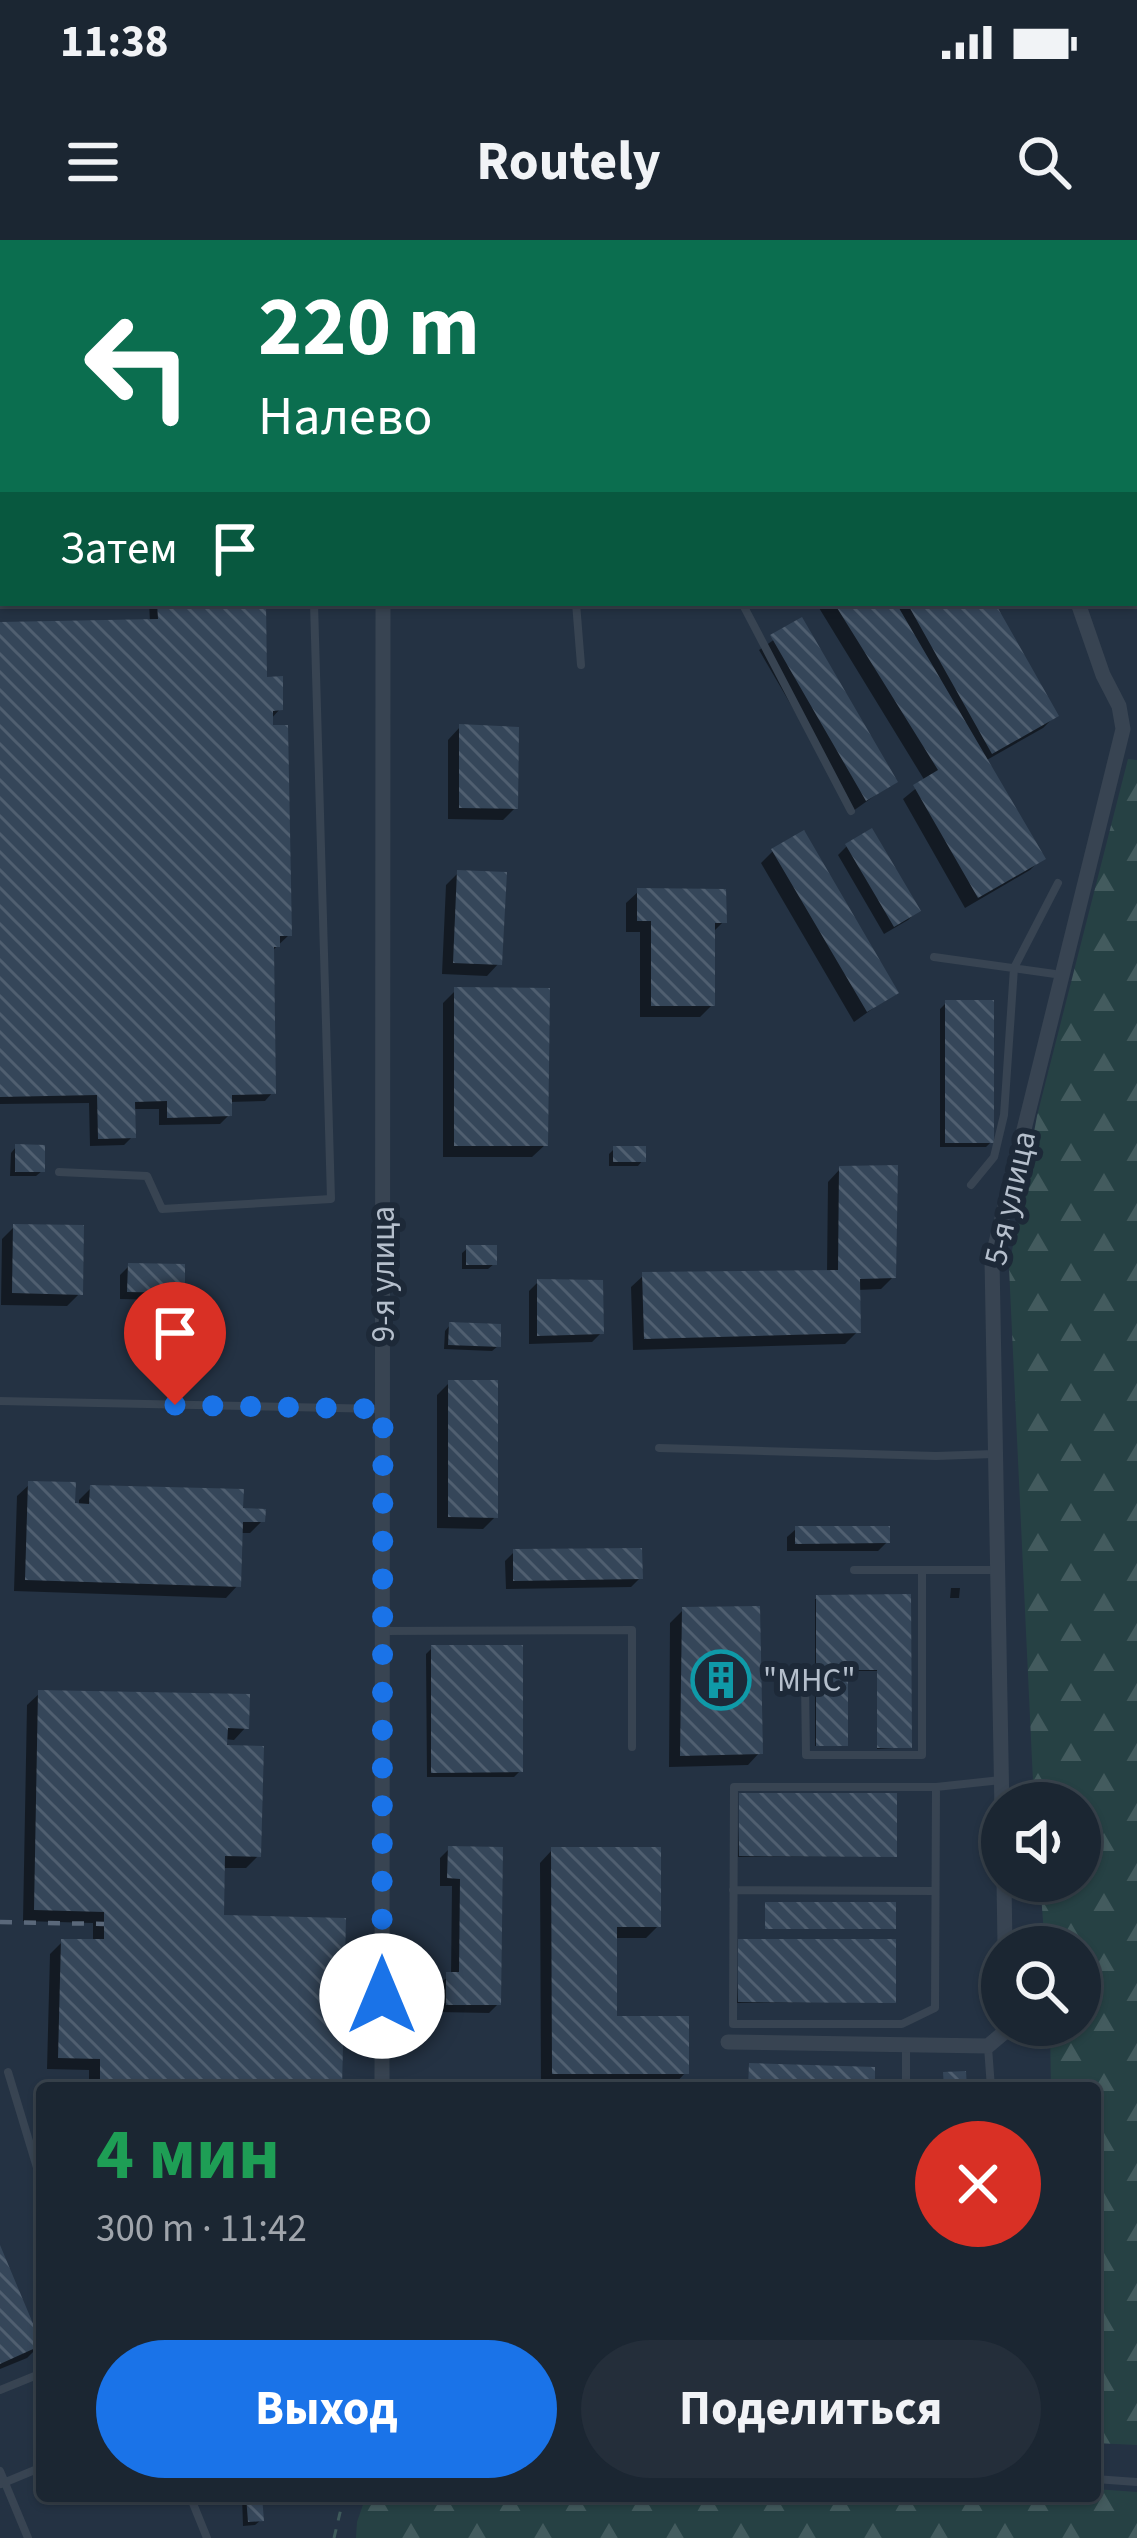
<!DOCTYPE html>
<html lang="ru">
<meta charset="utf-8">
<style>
:root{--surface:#1b2632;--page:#242e3a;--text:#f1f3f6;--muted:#a0a5ac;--line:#39434d;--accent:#1a73e8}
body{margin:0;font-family:"Source Sans 3",sans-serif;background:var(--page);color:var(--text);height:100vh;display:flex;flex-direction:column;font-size:45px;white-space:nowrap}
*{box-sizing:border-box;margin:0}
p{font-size:39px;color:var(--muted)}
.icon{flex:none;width:66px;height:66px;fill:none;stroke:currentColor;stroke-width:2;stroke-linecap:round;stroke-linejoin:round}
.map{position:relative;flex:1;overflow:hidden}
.side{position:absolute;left:36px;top:1842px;width:1065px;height:420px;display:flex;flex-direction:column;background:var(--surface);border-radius:12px;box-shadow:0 3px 9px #0004,0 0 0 3px var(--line)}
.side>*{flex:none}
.banner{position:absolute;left:0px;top:0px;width:1137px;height:366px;box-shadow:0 3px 9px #0004,0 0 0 3px var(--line);background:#0b6e4f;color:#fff;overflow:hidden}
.tools{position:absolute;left:981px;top:1542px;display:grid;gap:24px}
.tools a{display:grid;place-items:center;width:120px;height:120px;border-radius:50%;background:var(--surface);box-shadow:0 3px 9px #0004,0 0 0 3px var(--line);font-size:60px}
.pin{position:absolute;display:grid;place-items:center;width:102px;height:102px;color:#fff;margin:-123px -51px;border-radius:50% 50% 50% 0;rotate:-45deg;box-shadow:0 0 12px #0007}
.pin .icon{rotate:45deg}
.me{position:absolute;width:132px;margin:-66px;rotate:0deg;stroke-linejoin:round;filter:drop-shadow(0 0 9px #0008)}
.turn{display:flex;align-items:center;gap:42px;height:252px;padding:0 60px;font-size:54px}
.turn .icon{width:156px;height:156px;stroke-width:2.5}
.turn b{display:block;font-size:84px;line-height:102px}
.then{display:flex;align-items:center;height:114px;padding:0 60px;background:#0003;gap:24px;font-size:45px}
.round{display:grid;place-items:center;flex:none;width:126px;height:126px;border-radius:63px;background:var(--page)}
.headline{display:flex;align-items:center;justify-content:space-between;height:204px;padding:0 60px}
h1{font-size:72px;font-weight:700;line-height:90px;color:#1e9e55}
.button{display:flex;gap:24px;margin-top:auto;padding:24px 60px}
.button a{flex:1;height:138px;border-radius:72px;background:var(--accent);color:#fff;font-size:48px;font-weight:700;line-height:138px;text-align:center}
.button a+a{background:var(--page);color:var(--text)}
.status{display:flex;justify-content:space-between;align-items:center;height:84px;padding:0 60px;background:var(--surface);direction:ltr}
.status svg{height:33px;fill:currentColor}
header{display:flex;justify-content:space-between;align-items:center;height:156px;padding:0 60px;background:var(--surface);font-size:54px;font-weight:700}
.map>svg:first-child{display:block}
</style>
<div class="status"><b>11:38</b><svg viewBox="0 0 49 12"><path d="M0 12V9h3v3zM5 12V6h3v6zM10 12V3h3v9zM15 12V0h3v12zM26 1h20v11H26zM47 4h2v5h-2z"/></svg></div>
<header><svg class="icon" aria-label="menu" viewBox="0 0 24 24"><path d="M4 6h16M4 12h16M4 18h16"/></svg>Routely<svg class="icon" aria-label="search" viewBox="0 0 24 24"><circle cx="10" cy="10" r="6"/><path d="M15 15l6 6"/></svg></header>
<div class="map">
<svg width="1137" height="2298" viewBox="0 0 1137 2298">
<defs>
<pattern id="forest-firs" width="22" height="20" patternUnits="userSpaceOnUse" patternTransform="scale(3)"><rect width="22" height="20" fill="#264144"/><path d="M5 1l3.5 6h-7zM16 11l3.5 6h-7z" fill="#435b5e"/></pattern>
<pattern id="building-back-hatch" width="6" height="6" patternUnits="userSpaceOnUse" patternTransform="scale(3)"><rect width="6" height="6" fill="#354659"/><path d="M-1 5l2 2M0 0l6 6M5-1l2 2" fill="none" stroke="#505f70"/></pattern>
</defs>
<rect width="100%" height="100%" fill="#243243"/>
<!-- forest -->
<path fill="url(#forest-firs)" d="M1128 519 1137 520V2205L1095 2203V1848H1051L1050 1785H1080V1707H1045L1040 1641H1080V1563H1034L1009 1027 1037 876Z
M1095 2249 1137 2252V2298H356L357 2282 366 2256H443L479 2261 494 2256H1095Z"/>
<!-- shadow -->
<path fill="#0007" d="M149 363H263L264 440 280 469 270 480 289 695 271 712 273 852 265 861 229 862V875L220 884 159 885V869H132L133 896 124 905 90 906 89 863 0 864V385L150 382Z
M816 363H991L1055 476 1043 488 985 521 1042 618 1030 630 965 668 903 559 925 541Z
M801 381 894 542 853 571 759 410Z
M460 487 515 568 503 580 448 579V500Z
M847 606 917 671 908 680 884 694 838 615Z
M773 611 896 752 854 782 761 623Z
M458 633 499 723 487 736 442 734 446 645Z
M639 651 724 681 712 693V765L700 777H640V692H626V663Z
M456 750 545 905 532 917H443V763Z
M946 763 991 902 986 907H940V769Z
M16 907 42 931 36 936H10L11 913Z
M614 909 643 920 638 926H609V914Z
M840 929 893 1037 881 1049 857 1050 858 1091 845 1104 633 1110 631 1047 644 1035 827 1033 828 942Z
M14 987 80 1053 67 1066 1 1065 2 999Z
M468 1008 494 1024 488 1029H462V1013Z
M129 1026 182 1051 173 1060 120 1059V1035Z
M538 1042 601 1093 592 1102 529 1104V1051Z
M450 1085 498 1106 492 1111 444 1109 445 1091Z
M449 1143 495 1277 483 1289 437 1288V1155Z
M30 1244 72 1266 79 1267V1260L91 1248 240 1271 262 1281 250 1293H239L238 1345 226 1358 14 1351 17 1256Z
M796 1289 887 1302 878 1311H787V1297Z
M514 1312 640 1338 631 1347 506 1349 505 1321Z
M951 1348H960L959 1358H950Z
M908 1357V1507L877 1509V1431H845V1504L815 1506V1359Z
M683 1370 760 1512 748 1525 669 1527 670 1383Z
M432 1408 520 1531 514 1537H427L426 1414Z
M40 1453 246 1487 234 1500 224 1499 258 1616 246 1628H222L221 1678 339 1848H89V1830L47 1829 50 1714 62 1702H93V1683L23 1681 27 1465Z
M740 1556 894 1616 738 1617Z
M449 1609 500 1610 498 1764 489 1773 438 1772V1744L451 1735 452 1646H440V1618Z
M552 1610 658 1686 646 1698H614V1779L686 1832 674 1845 541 1846 540 1623Z
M740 1702 893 1761 737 1763Z
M0 2012 39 2106 27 2118 0 2129Z
M242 2256H259L261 2280 255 2285 243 2286Z"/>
<!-- building -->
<path fill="url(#building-back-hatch)" d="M157 363H266L267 437 283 436V470L273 471V485H288L292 696H280V707H274L276 854 232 855V876L167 878V861L135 862 136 898 98 899 97 855 0 857V382L158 379Z
M834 363H896L1046 619 978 658 913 545 938 530Z
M907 363H995L1059 476 992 514Z
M802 377 898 542 866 561 770 395Z
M459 484 519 487 518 569 459 568Z
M872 588 921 671 894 687 845 604Z
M804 590 899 753 867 772 771 609Z
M457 630 507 632 502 725 453 723Z
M637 648 726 649 727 683H715V766H651V681H637Z
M454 747 550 748 548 906H454Z
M945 760H994V903H945Z
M15 904 45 905V932H15Z
M613 906H646V922H613Z
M898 925 896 1038 860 1039 861 1093 644 1099 642 1032 838 1030 839 926Z
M13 984 84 985 83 1055 12 1053Z
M466 1005H497V1025H466Z
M128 1023 185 1024V1053L127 1052Z
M537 1039 603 1040 604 1094 537 1096Z
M449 1082 501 1084V1107L448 1105Z
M448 1140H498V1278L448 1277Z
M28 1241 76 1242 75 1263 89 1264 90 1245 244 1249 243 1268 266 1269 265 1282H243L241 1347 25 1340Z
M795 1286H890V1303L795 1304Z
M642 1308 643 1339 513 1341V1309Z
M911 1354 912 1508H877V1430H848V1506H816V1355Z
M760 1366 763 1514 680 1516 682 1367Z
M431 1405H523V1532L431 1533Z
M38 1450 250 1454 249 1489 228 1488 227 1505 264 1506 261 1617 225 1616 224 1675 346 1678 342 1848H100V1819L58 1818 61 1699H104V1672L34 1670Z
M739 1553H897V1617L739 1616Z
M448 1606 503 1607 501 1765H446V1732H459L460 1639 447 1638Z
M551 1607H661V1687H617V1776H689V1834H552Z
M765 1662H896V1689H765Z
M738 1699H896V1763L738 1762Z
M749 1823 875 1827V1848H748Z
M966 1831 967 1848H944L943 1832Z
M0 2005 42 2105 0 2124Z
M246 2256H262L264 2281 248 2282Z"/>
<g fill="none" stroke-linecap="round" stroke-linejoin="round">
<!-- path -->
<path stroke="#3f5a5b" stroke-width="3" stroke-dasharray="9 9" stroke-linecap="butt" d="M449 3 452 0
M334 2298 344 2256"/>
<!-- lane -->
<path stroke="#384452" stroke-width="8" d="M700 0V3
M576 363 581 425
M742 363 851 571
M934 717 1062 735
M59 932 147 936 162 969 331 959 314 363
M971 945 994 917 1004 875 1014 728 1058 643
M0 1161 382 1169
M659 1208 936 1216 994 1214
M854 1330H995
M383 1391 632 1390V1507
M805 1443 806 1515H922V1330
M936 1547H734L733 1784H902L935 1768 936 1547 1001 1540
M733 1650 935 1651
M906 1806V1848
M988 1807 991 1848
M8 1832 42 1944
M0 2150 42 2133
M0 2231 28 2298
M1095 2239 1137 2242
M1 2244 42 2227
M190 2256 207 2298"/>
<!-- street -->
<path stroke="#384452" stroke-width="15" d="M218 0V3
M1002 1572 992 1019 1123 489 1119 466 1103 435 1078 363
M1004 1641 1005 1707
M728 1802 988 1806 1007 1790V1785
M382 1848 383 363"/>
<!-- secondary -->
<path stroke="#465366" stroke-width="21" d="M1134 90H1137
M0 104 3 103"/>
<!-- rail -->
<path stroke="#5a687a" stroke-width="4.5" stroke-dasharray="12 12" stroke-linecap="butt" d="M0 1682 104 1684"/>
</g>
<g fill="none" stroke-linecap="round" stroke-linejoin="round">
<!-- route -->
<path stroke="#1a73e8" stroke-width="21" stroke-dasharray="0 37.8" d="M175 1165 383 1169 382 1756"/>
</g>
<!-- icons -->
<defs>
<g id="building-ring" transform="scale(3)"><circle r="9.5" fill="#1d2938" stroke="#0f9aa8" stroke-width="1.5"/><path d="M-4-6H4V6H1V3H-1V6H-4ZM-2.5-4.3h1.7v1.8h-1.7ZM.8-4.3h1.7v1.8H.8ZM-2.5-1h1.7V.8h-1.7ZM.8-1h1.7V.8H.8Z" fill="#0f9aa8"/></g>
</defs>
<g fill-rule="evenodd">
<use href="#building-ring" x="721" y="1440"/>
</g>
<g text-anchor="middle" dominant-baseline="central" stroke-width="12" stroke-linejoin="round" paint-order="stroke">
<!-- street labels -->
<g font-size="33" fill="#b5bfcc" stroke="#1d2938">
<text transform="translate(1010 958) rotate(-77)">5-я улица</text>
<text transform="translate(383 1034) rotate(-90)">9-я улица</text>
</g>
<!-- poi labels -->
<g font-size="33" fill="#b5bfcc" stroke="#1d2938" text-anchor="start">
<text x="763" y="1440">"МНС"</text>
</g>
</g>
</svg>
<div class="tools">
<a><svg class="icon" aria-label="sound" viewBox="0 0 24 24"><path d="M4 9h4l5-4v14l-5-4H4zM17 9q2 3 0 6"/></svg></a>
<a><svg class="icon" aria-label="search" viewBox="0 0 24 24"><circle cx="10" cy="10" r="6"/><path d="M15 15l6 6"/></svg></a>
</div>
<div class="pin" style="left:175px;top:1165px;background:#d93025"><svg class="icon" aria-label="arrive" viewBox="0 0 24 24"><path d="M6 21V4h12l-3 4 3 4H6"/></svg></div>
<svg class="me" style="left:382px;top:1756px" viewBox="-20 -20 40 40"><circle r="19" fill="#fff"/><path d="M0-13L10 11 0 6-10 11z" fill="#1a73e8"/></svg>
<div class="banner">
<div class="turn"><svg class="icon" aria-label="left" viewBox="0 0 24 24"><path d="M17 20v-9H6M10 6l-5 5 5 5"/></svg><div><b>220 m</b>Налево</div></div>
<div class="then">Затем<svg class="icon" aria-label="arrive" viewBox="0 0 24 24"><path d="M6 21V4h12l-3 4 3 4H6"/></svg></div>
</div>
<section class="side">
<div class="headline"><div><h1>4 мин</h1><p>300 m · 11:42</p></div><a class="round" style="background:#d93025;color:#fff"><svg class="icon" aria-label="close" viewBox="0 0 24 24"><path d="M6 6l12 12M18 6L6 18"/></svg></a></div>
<div class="button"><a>Выход</a><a>Поделиться</a></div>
</section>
</div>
